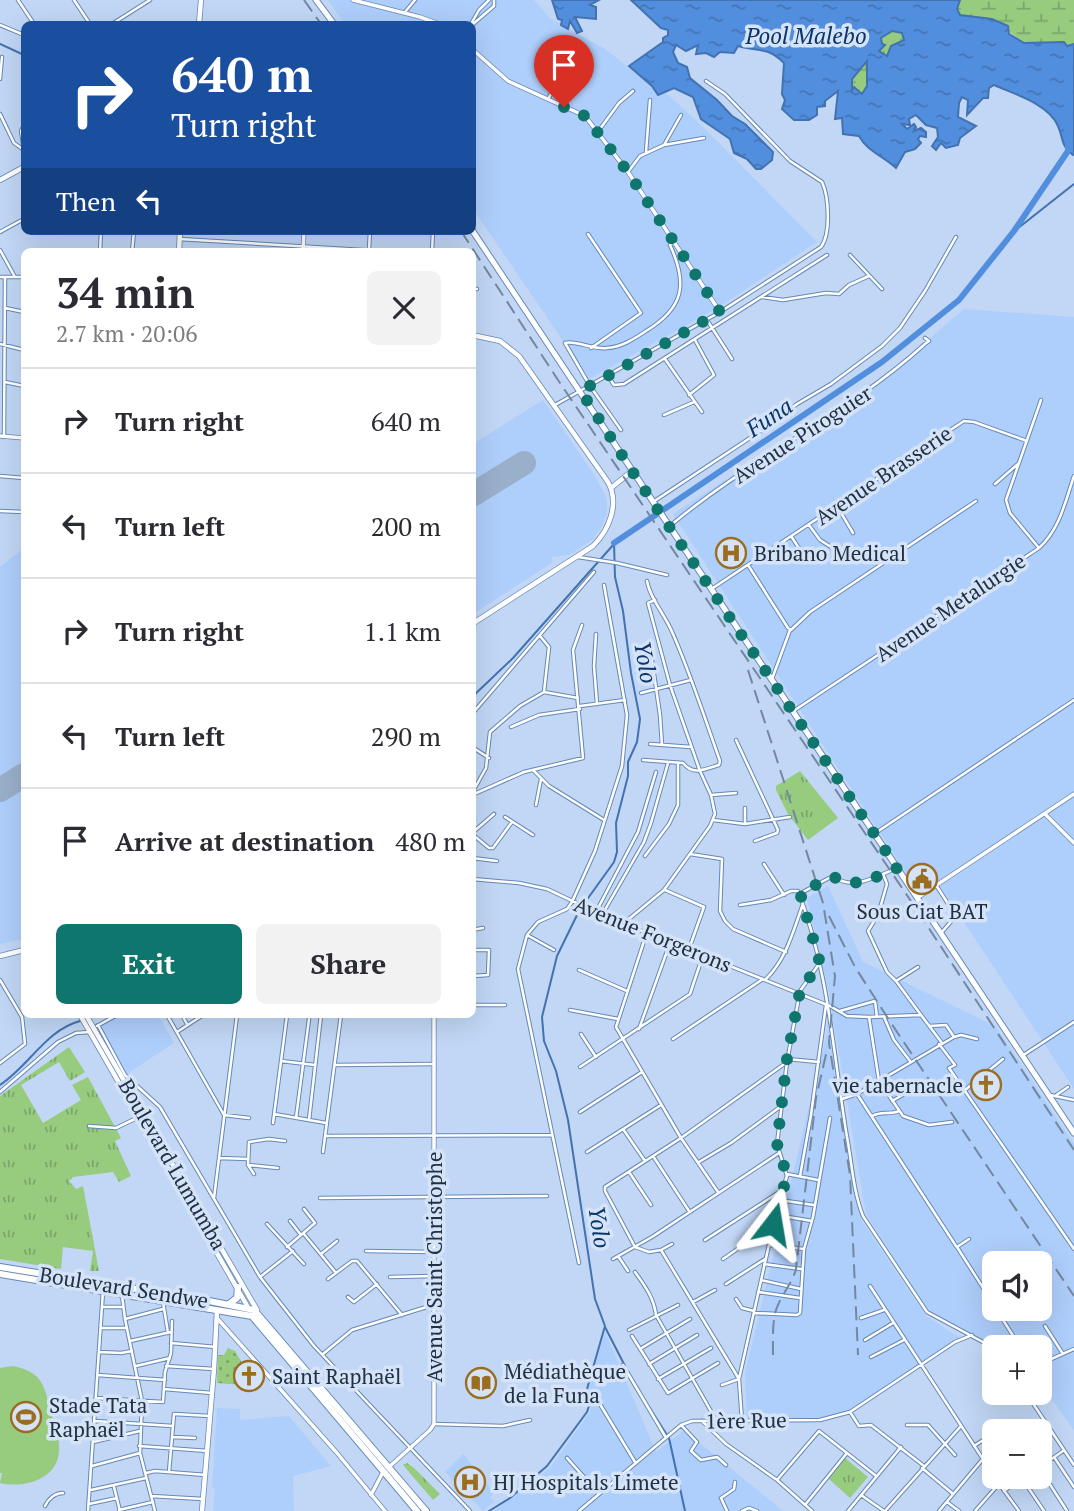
<!DOCTYPE html>
<meta charset="utf-8">
<style>
:root{--surface:#fff;--page:#f2f2f3;--text:#2b2b33;--muted:#7c7c81;--line:#e1e1e2;--accent:#0f766e}
body{margin:0;font-family:"PT Serif",serif;background:var(--page);color:var(--text);height:100vh;display:flex;flex-direction:column;font-size:26px;white-space:nowrap}
*{box-sizing:border-box;margin:0}
p{font-size:23px;color:var(--muted)}
.icon{flex:none;width:38px;height:38px;fill:none;stroke:currentColor;stroke-width:2;stroke-linecap:round;stroke-linejoin:round}
.map{position:relative;flex:1;overflow:hidden}
.sheet{position:absolute;left:21px;top:248px;width:455px;height:770px;display:flex;flex-direction:column;background:var(--surface);border-radius:10px;box-shadow:0 7px 28px #0002}
.sheet>*{flex:none}
.banner{position:absolute;left:21px;top:21px;width:455px;height:214px;border-radius:10px;box-shadow:0 7px 28px #0002;background:#1a4fa0;color:#fff;overflow:hidden}
.buttons{position:absolute;left:982px;top:1251px;display:grid;gap:14px}
.buttons a{display:grid;place-items:center;width:70px;height:70px;border-radius:10px;background:var(--surface);box-shadow:0 7px 28px #0002;font-size:35px}
.pin{position:absolute;display:grid;place-items:center;width:60px;height:60px;color:#fff;margin:-72px -30px;border-radius:50% 50% 50% 0;rotate:-45deg;box-shadow:0 0 7px #0007}
.pin .icon{rotate:45deg}
.me{position:absolute;width:77px;margin:-38px;rotate:14deg;stroke-linejoin:round;filter:drop-shadow(0 0 5px #0008)}
.turn{display:flex;align-items:center;gap:24px;height:147px;padding:0 35px;font-size:32px}
.turn .icon{width:91px;height:91px;stroke-width:2.5}
.turn b{display:block;font-size:49px;line-height:60px}
.then{display:flex;align-items:center;height:66px;padding:0 35px;background:#0003;gap:14px;font-size:26px}
.round{display:grid;place-items:center;flex:none;width:74px;height:74px;border-radius:10px;background:var(--page)}
.overview{display:flex;align-items:center;justify-content:space-between;height:119px;padding:0 35px}
h1{font-size:42px;font-weight:700;line-height:52px}
.button{display:flex;gap:14px;margin-top:auto;padding:14px 35px}
.button a{flex:1;height:80px;border-radius:10px;background:var(--accent);color:#fff;font-size:28px;font-weight:700;line-height:80px;text-align:center}
.button a+a{background:var(--page);color:var(--text)}
ul{padding:0;list-style:none}
li{display:flex;align-items:center;gap:21px;height:105px;padding:0 35px;border-top:2px solid var(--line)}
li div{flex:1}
li b{display:block;font-size:26px}
li em{font-style:normal}
.map>svg:first-child{display:block}
</style>
<div class="map">
<svg width="1074" height="1511" viewBox="0 0 1074 1511">
<defs>
<pattern id="grass-tufts" width="24" height="20" patternUnits="userSpaceOnUse" patternTransform="scale(1.75)"><rect width="24" height="20" fill="#97cc7f"/><path d="M3 7l-1-3M5 7V3M7 7l1-3M15 17l-1-3M17 17v-4M19 17l1-3" fill="none" stroke="#7ba66a"/></pattern>
<pattern id="wetland-marsh" width="20" height="14" patternUnits="userSpaceOnUse" patternTransform="scale(1.75)"><rect width="20" height="14" fill="#97cc7f"/><path d="M1 5h8M5 5V1M11 12h8M15 12V8" fill="none" stroke="#7ba66a"/></pattern>
<pattern id="park-dots" width="8" height="8" patternUnits="userSpaceOnUse" patternTransform="scale(1.75)"><rect width="8" height="8" fill="#97cc7f"/><path d="M2 2h.1M6 6h.1" fill="none" stroke="#7ba66a" stroke-width="1.8" stroke-linecap="round"/></pattern>
<pattern id="water-ripples" width="26" height="14" patternUnits="userSpaceOnUse" patternTransform="scale(1.75)"><rect width="26" height="14" fill="#528ede"/><path d="M2 4q2-2 4 0t4 0M15 11q2-2 4 0t4 0" fill="none" stroke="#4474b6"/></pattern>
</defs>
<rect width="100%" height="100%" fill="#c1d7f5"/>
<!-- built -->
<path fill="#aecefb" fill-rule="evenodd" d="M328 0H534L550 18 605 49 652 86 658 95 665 92 701 125 817 242 717 308 589 379 473 209 472 24H345Z
M964 309 1074 317V1089L939 884 921 896 673 514 887 375Z
M543 400 595 476 607 499V514L602 526 592 540 569 555 551 557 553 562 473 614V444Z
M24 548V939L0 944V567Z
M828 886 863 962 995 1026 1074 1144V1430L1040 1383V1348H994L929 1312 866 1214 829 994 807 898ZM994 1264H1040V1309H994Z
M119 1015H158L174 1043 125 1075 98 1026Z
M828 1028 862 1221 926 1316 962 1339 846 1412 822 1419 747 1421 745 1373Z
M605 1332 656 1452 684 1430 783 1511H494L550 1468 590 1412 592 1403 589 1387Z
M217 1408 240 1409V1420L289 1416 331 1466 293 1476 294 1511H213L215 1489 212 1488Z
M463 1454 494 1493 490 1497 494 1502 483 1511 445 1472Z"/>
<!-- grass -->
<path fill="url(#grass-tufts)" d="M800 771 838 818 808 840 788 814 776 790V786Z
M69 1047 85 1072 70 1081 59 1062 21 1085 43 1123 81 1100 72 1085 88 1077 121 1138 115 1141 131 1176 119 1182 113 1172 73 1177 69 1181 76 1189 83 1186 99 1271H90L93 1251 63 1247 61 1269 0 1259V1096Z
M845 1458 868 1477 850 1498 828 1478Z
M407 1463 414 1468 440 1494 433 1500 403 1465Z"/>
<!-- wetland -->
<path fill="url(#wetland-marsh)" d="M960 0H1074V44L1067 46 1064 42 1024 43 992 19 959 15 957 9Z
M892 31 902 33 905 40 887 57 878 51 885 45 882 44 881 38Z
M867 59V86L862 94 852 93V79Z"/>
<!-- park -->
<path fill="url(#park-dots)" d="M228 1348 235 1351 241 1361V1385L217 1383 218 1355H224Z"/>
<!-- garden -->
<path fill="#97cc7f" d="M13 1366C22 1368 32 1371 38 1378 46 1388 48 1400 51 1413 54 1423 59 1435 59 1445 62 1478 26 1489 0 1483L2 1473H0V1368Z"/>
<!-- water -->
<path fill="url(#water-ripples)" stroke="#4372b0" stroke-width="2" fill-rule="evenodd" d="M552 0H599L590 5 596 7V19L575 17 582 31 577 33 570 21 568 29 561 25 562 20 558 19Z
M631 0H960L957 9 960 15 992 19 1008 26 1009 34 1024 43 1064 42 1067 46 1074 44V154L1073 155C1060 144 1064 140 1058 126 1049 104 1014 94 994 85L989 88 988 98H983L967 115 968 100 962 97 959 103 958 117 976 126 960 138 958 145 946 148 941 143 936 150 932 146 938 137 937 128 926 125 916 115 909 119 910 125 902 124 907 129 914 124 916 127 914 131 921 128 926 132V137L920 136 918 139 921 143 915 149 905 152 896 168C883 156 867 151 859 136L843 134 842 118 835 119 838 91 825 101V106L817 107V115L809 120H794L782 109 785 100 782 94 784 63C767 46 758 52 738 46L734 53 720 52 714 57 706 53 696 54 698 45 686 51 676 45 673 52 678 63 687 67 690 78 717 100 732 116 745 124 773 152 772 160 761 169H756L747 159 734 153 730 139 701 119 693 97 674 88 658 95 652 86 629 66 663 42V38L668 35V30L661 28ZM892 31 902 33 904 40 891 46 887 56 879 51 885 45 882 44 881 38ZM867 61V86L862 94 854 87 852 90V79Z"/>
<g fill="none" stroke-linecap="round" stroke-linejoin="round">
<!-- stream -->
<path stroke="#4372b0" stroke-width="2" d="M0 44 24 55
M1012 233 1074 184
M472 697 513 658 614 544
M586 901 614 862 617 852 616 823 628 776V762L637 742 640 719 631 673 623 611 615 577 614 543
M0 1085C29 1066 46 1030 80 1021
M605 1327 625 1366
M649 1407 669 1438 685 1511
M489 1511 510 1498 547 1466 587 1412 590 1403 587 1389 605 1326 595 1299 568 1120 556 1071 544 1041 542 1017 557 956 578 913"/>
<!-- river -->
<path stroke="#528ede" stroke-width="6" d="M614 543 882 362 959 300 1014 231 1068 151V144"/>
<!-- runway -->
<path stroke="#9aafca" stroke-width="24" d="M472 495 524 463
M0 790 24 775"/>
<!-- minor casing -->
<g stroke="#6688b6" stroke-width="4.5">
<path id="minor" d="M18 0 34 24
M74 0 90 24
M405 12 415 0
M112 24 150 0
M471 24 479 10 489 0
M0 25 24 35
M472 25 494 6V0
M0 79 2 57
M548 99 580 44
M0 114 14 143 24 150
M24 125 21 131 24 149
M597 133 619 103 633 91
M664 145 704 138
M646 152 650 100
M628 172 640 156 664 145 681 115
M0 232 22 220
M588 234 641 313 591 348
M179 239 396 252
M369 249 370 231
M0 250 15 277
M100 252 101 231
M132 252 134 231
M432 252 433 231
M850 255 882 289
M0 277H24
M472 289H477
M762 297 783 300 826 293 839 294 849 285 869 276
M5 308 24 312
M707 320 732 359
M0 344 24 350
M665 359 702 412
M608 376 614 385 624 384 827 255
M5 382 24 386
M689 395 714 375 695 340
M555 405 720 312 821 247C831 234 829 197 822 182L790 161 725 94 706 81
M664 415 694 402
M621 430 590 386 565 343C576 340 593 350 607 348 622 347 634 339 646 331 684 308 688 284 670 245L674 241
M4 437 5 277
M0 476 24 478
M995 484 1019 463
M653 502 771 424 797 404 831 384 882 346 900 328 925 291 956 237
M837 506 853 533
M0 511 24 512
M671 525C751 458 848 414 925 344L929 341 925 338
M809 525 820 540 831 547
M791 536 808 562
M1039 548 1010 513 1006 500 1041 400
M578 557 617 563 667 575
M748 565 788 628 791 630 810 612 976 501
M713 588 964 421 974 422 1027 441
M596 634 594 666 597 704
M540 636 549 647 544 692 578 698
M650 647 660 715 662 745
M772 679 790 630
M641 693 691 680
M580 706 625 700
M795 710 1039 548C1060 529 1065 502 1074 476
M472 714 594 572
M511 727 539 715 580 709
M736 740 778 830 777 833 755 841
M650 744 691 747
M472 747 489 758
M643 760 683 763C693 776 705 769 719 765L720 761C705 719 691 675 673 634 666 616 650 599 647 581
M533 770 549 786 604 820
M472 793 486 768 490 732 520 706 544 692
M472 795 524 772 583 758 573 650 582 625
M711 795 736 793
M536 805 541 779
M745 808V824
M505 817 533 835
M713 820 745 824 790 817
M472 833 494 814
M472 834 489 848H493L512 822
M874 834 1074 700
M690 854 722 859 720 911 725 921 733 929 786 952
M645 856 669 824 678 805V763
M472 858 497 861
M764 864 784 895
M883 874 887 884 878 915 868 931 887 972 896 981
M472 879 519 883 547 889 602 915 830 1006 847 1016 869 1017 879 1081 903 1116 929 1125 952 1122
M936 885 956 916 941 933
M665 890 704 907 689 949
M801 893 829 878 834 877C854 891 877 876 897 868
M740 905 771 900 791 891H798C829 970 833 1054 847 1137 852 1163 853 1191 863 1216L927 1312 994 1348
M596 912 638 832 656 772
M602 915 644 842 651 823 668 763
M624 923 664 890 710 826 715 814 711 795 700 771 670 685 648 603 655 600
M472 930 483 928
M647 932 616 1027 681 1138 718 1192
M527 935 554 950
M472 950H489L488 975 472 976
M918 967 896 981 921 1015
M579 970 627 991
M766 979C787 958 793 931 803 904
M0 980 22 1017 25 1044 0 1063
M472 1005H505
M570 1010 618 1019
M840 1011 875 1001 877 1017
M167 1015 224 1115 249 1118
M182 1015 187 1024
M869 1017 921 1015 942 1043
M884 1017 894 1040 910 1061
M98 1025 125 1075 160 1107 260 1277 314 1346 470 1511
M97 1026 117 1015
M930 1026 946 1025 954 1037
M639 1029 670 943
M177 1032 203 1015
M581 1034 596 1057
M673 1039 763 979
M939 1044 955 1065 949 1068 1074 1249
M1022 1056 1074 1022
M787 1059 819 1062
M281 1061 315 1065
M335 1065 434 1064
M580 1067 690 994 703 955
M854 1081 857 1094 956 1246 957 1247 969 1239
M965 1090 1003 1059
M0 1092 58 1042 76 1033 90 1032
M1050 1095 1074 1100
M1055 1096 1068 1087
M842 1099 857 1094 954 1037 961 1035 977 1039
M892 1101 915 1088
M580 1112 642 1072
M274 1114 326 1123
M872 1116C881 1111 890 1115 899 1111
M296 1118 309 1019
M309 1120 321 1015
M273 1123 287 1015
M89 1126 116 1128 139 1117
M623 1129 645 1161
M326 1136 552 1135
M323 1152 341 1015
M587 1152 661 1105
M653 1156 689 1211
M220 1158 248 1159
M699 1162 731 1143 780 1107
M248 1165 278 1168
M629 1172 651 1205
M254 1174 248 1165 249 1142 269 1139 285 1141
M787 1174 818 1180
M800 1176 811 1115 826 1005
M214 1198 237 1015
M320 1198 547 1196
M779 1200 814 1205
M776 1215 812 1221
M290 1221 301 1235
M267 1224 304 1264
M304 1234 336 1273
M705 1240 781 1191
M770 1245 804 1249
M287 1247 315 1223 304 1209
M635 1247 605 1191V1187L681 1138 787 1062
M635 1247 649 1252 661 1250 739 1379 722 1385
M957 1247 994 1305
M661 1250 672 1244
M366 1251 433 1252
M321 1254 337 1241
M618 1256 628 1271
M613 1259 652 1237 779 1153
M723 1259 772 1225
M579 1263 518 969 527 935 538 922 567 909 572 902 595 851 622 766 627 715 604 585
M764 1264 801 1269
M635 1272C645 1286 654 1298 656 1315L716 1420
M260 1277 293 1251
M390 1277 434 1276
M328 1279 352 1261H357L402 1315
M761 1280 801 1289
M726 1284 765 1259
M870 1286 994 1476
M758 1292 800 1298
M122 1295 125 1319 142 1401 140 1453 155 1511
M348 1297 354 1302 377 1284
M736 1299 742 1308 754 1311
M163 1302 168 1333
M693 1302 715 1290
M102 1307H123
M996 1309 1021 1348
M754 1313 797 1315 800 1313 804 1249 813 1217 830 1118
M861 1318 884 1310
M125 1319 163 1309
M1045 1326 1063 1354
M102 1328H127
M629 1330 678 1305
M632 1336 668 1393 718 1363
M865 1340 893 1323
M130 1341 171 1332
M171 1343 216 1347
M640 1349 690 1319
M99 1352 121 1353 132 1351
M323 1354 352 1330 433 1305
M871 1357 904 1340
M649 1364 697 1335
M1040 1364 1074 1349
M623 1365 665 1436
M136 1366 170 1358
M166 1366 214 1369
M98 1375 165 1380
M658 1379 711 1348
M164 1389 212 1393
M1026 1393 1074 1465
M595 1396 635 1462
M96 1398 163 1402 165 1372 171 1353 172 1321
M850 1412 859 1426 871 1425 924 1466
M94 1421 173 1426
M702 1421 726 1444 777 1480 812 1511
M742 1421 739 1379 779 1200 787 1176 777 1144 787 1062 800 991 819 964
M434 1424 503 1426 530 1420
M681 1425 697 1442 691 1451 701 1460 717 1457 726 1465
M907 1425H928L955 1455
M172 1437 195 1438
M93 1442 140 1431
M139 1446 208 1451
M974 1446 988 1437 994 1443
M1054 1457 1074 1487
M567 1458 599 1494
M92 1466 140 1453
M1040 1467 1063 1451
M922 1468 952 1493
M1040 1469 1067 1511
M169 1472 174 1414 210 1416
M146 1473 155 1471 206 1475
M994 1477 1019 1511
M1021 1477 1044 1511
M777 1480 819 1431 875 1475
M114 1487 120 1511
M91 1490 146 1478
M1004 1491 1023 1477
M861 1495 884 1511
M151 1496 203 1499
M947 1502 959 1511
M89 1504 117 1498
M805 1505 847 1453
M45 1506C48 1499 55 1493 63 1493
M119 1510 153 1502
M88 1511 103 1291
M579 1511 681 1425 692 1421 820 1420 850 1412 955 1342 972 1335
M727 1511 721 1498 734 1489 735 1482
M742 1511 749 1508 757 1511
M848 1511 901 1447
M885 1511 961 1426
M939 1511 982 1460
M975 1511 998 1485"/>
</g>
<!-- tertiary casing -->
<g stroke="#6688b6" stroke-width="5">
<path id="tertiary" d="M353 0 420 17 439 24
M472 49 508 81 585 116 628 172 720 312
M303 252 304 231
M0 436 24 438
M1045 814 1074 843
M917 898 1074 794
M217 1318 337 1453 385 1511
M389 1467 430 1430 434 1424V1015
M371 1495 383 1472"/>
</g>
<!-- secondary casing -->
<g stroke="#6688b6" stroke-width="6">
<path id="secondary" d="M199 24 201 0
M0 180 24 167
M179 252 180 231
M472 335 500 341 519 356 608 482C620 504 609 530 593 546L472 624
M611 488 632 471
M0 956 24 950
M80 1015 249 1309
M86 1015 257 1310
M202 1511 214 1369 217 1310"/>
</g>
<!-- primary casing -->
<g stroke="#6688b6" stroke-width="7">
<path id="primary" d="M316 0 334 24
M472 230 1074 1133"/>
</g>
<!-- trunk casing -->
<g stroke="#6688b6" stroke-width="8">
<path id="trunk" d="M0 1267 204 1300 254 1310 426 1511
M0 1274 252 1316 417 1511
M229 1304 237 1298 238 1287"/>
</g>
<!-- minor -->
<use href="#minor" stroke="#fff" stroke-width="2.5"/>
<!-- tertiary -->
<use href="#tertiary" stroke="#fff" stroke-width="3.5"/>
<!-- secondary -->
<use href="#secondary" stroke="#fff" stroke-width="4.5"/>
<!-- primary -->
<use href="#primary" stroke="#fff" stroke-width="5"/>
<!-- trunk -->
<use href="#trunk" stroke="#fff" stroke-width="6"/>
<!-- rail -->
<path stroke="#7487a0" stroke-width="2" stroke-dasharray="14 7" stroke-linecap="butt" d="M304 0 321 24
M461 231 558 380 917 910 1074 1150
M748 670 823 903 835 976 829 1043 850 1175 858 1355
M829 916 855 967 891 1023 1074 1296
M773 1355C773 1340 772 1324 776 1310 781 1295 792 1284 796 1269L816 1098 827 1050"/>
</g>
<g fill="none" stroke-linecap="round" stroke-linejoin="round">
<!-- route -->
<path stroke="#0f766e" stroke-width="12" stroke-dasharray="0 21.6" d="M564 107 585 116 628 172 720 312 581 391 632 471 897 868C877 876 854 891 834 877L829 878 800 893 820 963 800 991 787 1059 777 1144 787 1176 773 1224"/>
</g>
<!-- icons -->
<defs>
<g id="hospital-ring" transform="scale(1.575)"><circle r="9.5" fill="#d4e3f8" stroke="#9b6d1e" stroke-width="1.5"/><path d="M-5-5h3v3.5h4V-5h3V5h-3V1.5h-4V5h-3Z" fill="#9b6d1e"/></g>
<g id="civic-ring" transform="scale(1.575)"><circle r="9.5" fill="#d4e3f8" stroke="#9b6d1e" stroke-width="1.5"/><path d="M-.6-6.5H3V-4.5H.6V-3L4-1V1h2V6H-6V1h2V-1L-.6-3ZM-1.2 2.5V6h2.4V2.5Z" fill="#9b6d1e"/></g>
<g id="church-ring" transform="scale(1.575)"><circle r="9.5" fill="#d4e3f8" stroke="#9b6d1e" stroke-width="1.5"/><path d="M-1.2-6h2.4v3.5h3.3v2.4h-3.3V6h-2.4V-.1h-3.3v-2.4h3.3Z" fill="#9b6d1e"/></g>
<g id="library-ring" transform="scale(1.575)"><circle r="9.5" fill="#d4e3f8" stroke="#9b6d1e" stroke-width="1.5"/><path d="M-6-4Q-3-5.5-.7-3.5V5Q-3 3-6 4ZM6-4Q3-5.5 .7-3.5V5Q3 3 6 4Z" fill="#9b6d1e"/></g>
<g id="stadium-ring" transform="scale(1.575)"><circle r="9.5" fill="#d4e3f8" stroke="#9b6d1e" stroke-width="1.5"/><path d="M0-5a6.5 5 0 1 0 0 10a6.5 5 0 1 0 0-10ZM-3.5-1.8h7v3.6h-7Z" fill="#9b6d1e"/></g>
</defs>
<g fill-rule="evenodd">
<use href="#hospital-ring" x="731" y="553"/>
<use href="#civic-ring" x="922" y="879"/>
<use href="#church-ring" x="986" y="1085"/>
<use href="#church-ring" x="249" y="1376"/>
<use href="#library-ring" x="481" y="1383"/>
<use href="#stadium-ring" x="26" y="1417"/>
<use href="#hospital-ring" x="470" y="1482"/>
</g>
<g text-anchor="middle" dominant-baseline="central" stroke-width="7" stroke-linejoin="round" paint-order="stroke">
<!-- street labels -->
<g font-size="21" fill="#213043" stroke="#d4e3f8">
<text transform="translate(802 434) rotate(-33)">Avenue Piroguier</text>
<text transform="translate(883 475) rotate(-34)">Avenue Brasserie</text>
<text transform="translate(950 607) rotate(-34)">Avenue Metalurgie</text>
<text transform="translate(653 934) rotate(22)">Avenue Forgerons</text>
<text transform="translate(173 1164) rotate(60)">Boulevard Lumumba</text>
<text transform="translate(434 1267) rotate(-90)">Avenue Saint Christophe</text>
<text transform="translate(124 1287) rotate(9)">Boulevard Sendwe</text>
<text transform="translate(746 1420) rotate(-1)">1ère Rue</text>
</g>
<!-- poi labels -->
<g font-size="21" fill="#213043" stroke="#d4e3f8" text-anchor="start">
<text x="754" y="553">Bribano Medical</text>
<text x="922" y="911" text-anchor="middle">Sous Ciat BAT</text>
<text x="963" y="1085" text-anchor="end">vie tabernacle</text>
<text x="504" y="1371">Médiathèque<tspan x="504" dy="24">de la Funa</tspan></text>
<text x="272" y="1376">Saint Raphaël</text>
<text x="49" y="1405">Stade Tata<tspan x="49" dy="24">Raphaël</tspan></text>
<text x="493" y="1482">HJ Hospitals Limete</text>
</g>
<!-- water labels -->
<g font-size="23" font-style="italic" fill="#0c3568" stroke="#d4e3f8">
<text x="806" y="35">Pool Malebo</text>
<text transform="translate(769 417) rotate(-34)">Funa</text>
<text transform="translate(646 662) rotate(80)">Yolo</text>
<text transform="translate(600 1227) rotate(81)">Yolo</text>
</g>
</g>
</svg>
<div class="buttons">
<a><svg class="icon" aria-label="sound" viewBox="0 0 24 24"><path d="M4 9h4l5-4v14l-5-4H4zM17 9q2 3 0 6"/></svg></a>
<a>+</a>
<a>−</a>
</div>
<div class="pin" style="left:564px;top:107px;background:#d93025"><svg class="icon" aria-label="arrive" viewBox="0 0 24 24"><path d="M6 21V4h12l-3 4 3 4H6"/></svg></div>
<svg class="me" style="left:773px;top:1224px" viewBox="-20 -20 40 40"><path d="M0-17L14 15 0 8-14 15z" fill="#0f766e" stroke="#fff" stroke-width="4"/></svg>
<div class="banner">
<div class="turn"><svg class="icon" aria-label="right" viewBox="0 0 24 24"><path d="M7 20v-9h11M14 6l5 5-5 5"/></svg><div><b>640 m</b>Turn right</div></div>
<div class="then">Then<svg class="icon" aria-label="left" viewBox="0 0 24 24"><path d="M17 20v-9H6M10 6l-5 5 5 5"/></svg></div>
</div>
<section class="sheet">
<div class="overview"><div><h1>34 min</h1><p>2.7 km · 20:06</p></div><a class="round"><svg class="icon" aria-label="close" viewBox="0 0 24 24"><path d="M6 6l12 12M18 6L6 18"/></svg></a></div>
<ul>
<li><svg class="icon" aria-label="right" viewBox="0 0 24 24"><path d="M7 20v-9h11M14 6l5 5-5 5"/></svg><div><b>Turn right</b></div><em>640 m</em></li>
<li><svg class="icon" aria-label="left" viewBox="0 0 24 24"><path d="M17 20v-9H6M10 6l-5 5 5 5"/></svg><div><b>Turn left</b></div><em>200 m</em></li>
<li><svg class="icon" aria-label="right" viewBox="0 0 24 24"><path d="M7 20v-9h11M14 6l5 5-5 5"/></svg><div><b>Turn right</b></div><em>1.1 km</em></li>
<li><svg class="icon" aria-label="left" viewBox="0 0 24 24"><path d="M17 20v-9H6M10 6l-5 5 5 5"/></svg><div><b>Turn left</b></div><em>290 m</em></li>
<li><svg class="icon" aria-label="arrive" viewBox="0 0 24 24"><path d="M6 21V4h12l-3 4 3 4H6"/></svg><div><b>Arrive at destination</b></div><em>480 m</em></li>
</ul>
<div class="button"><a>Exit</a><a>Share</a></div>
</section>
</div>
